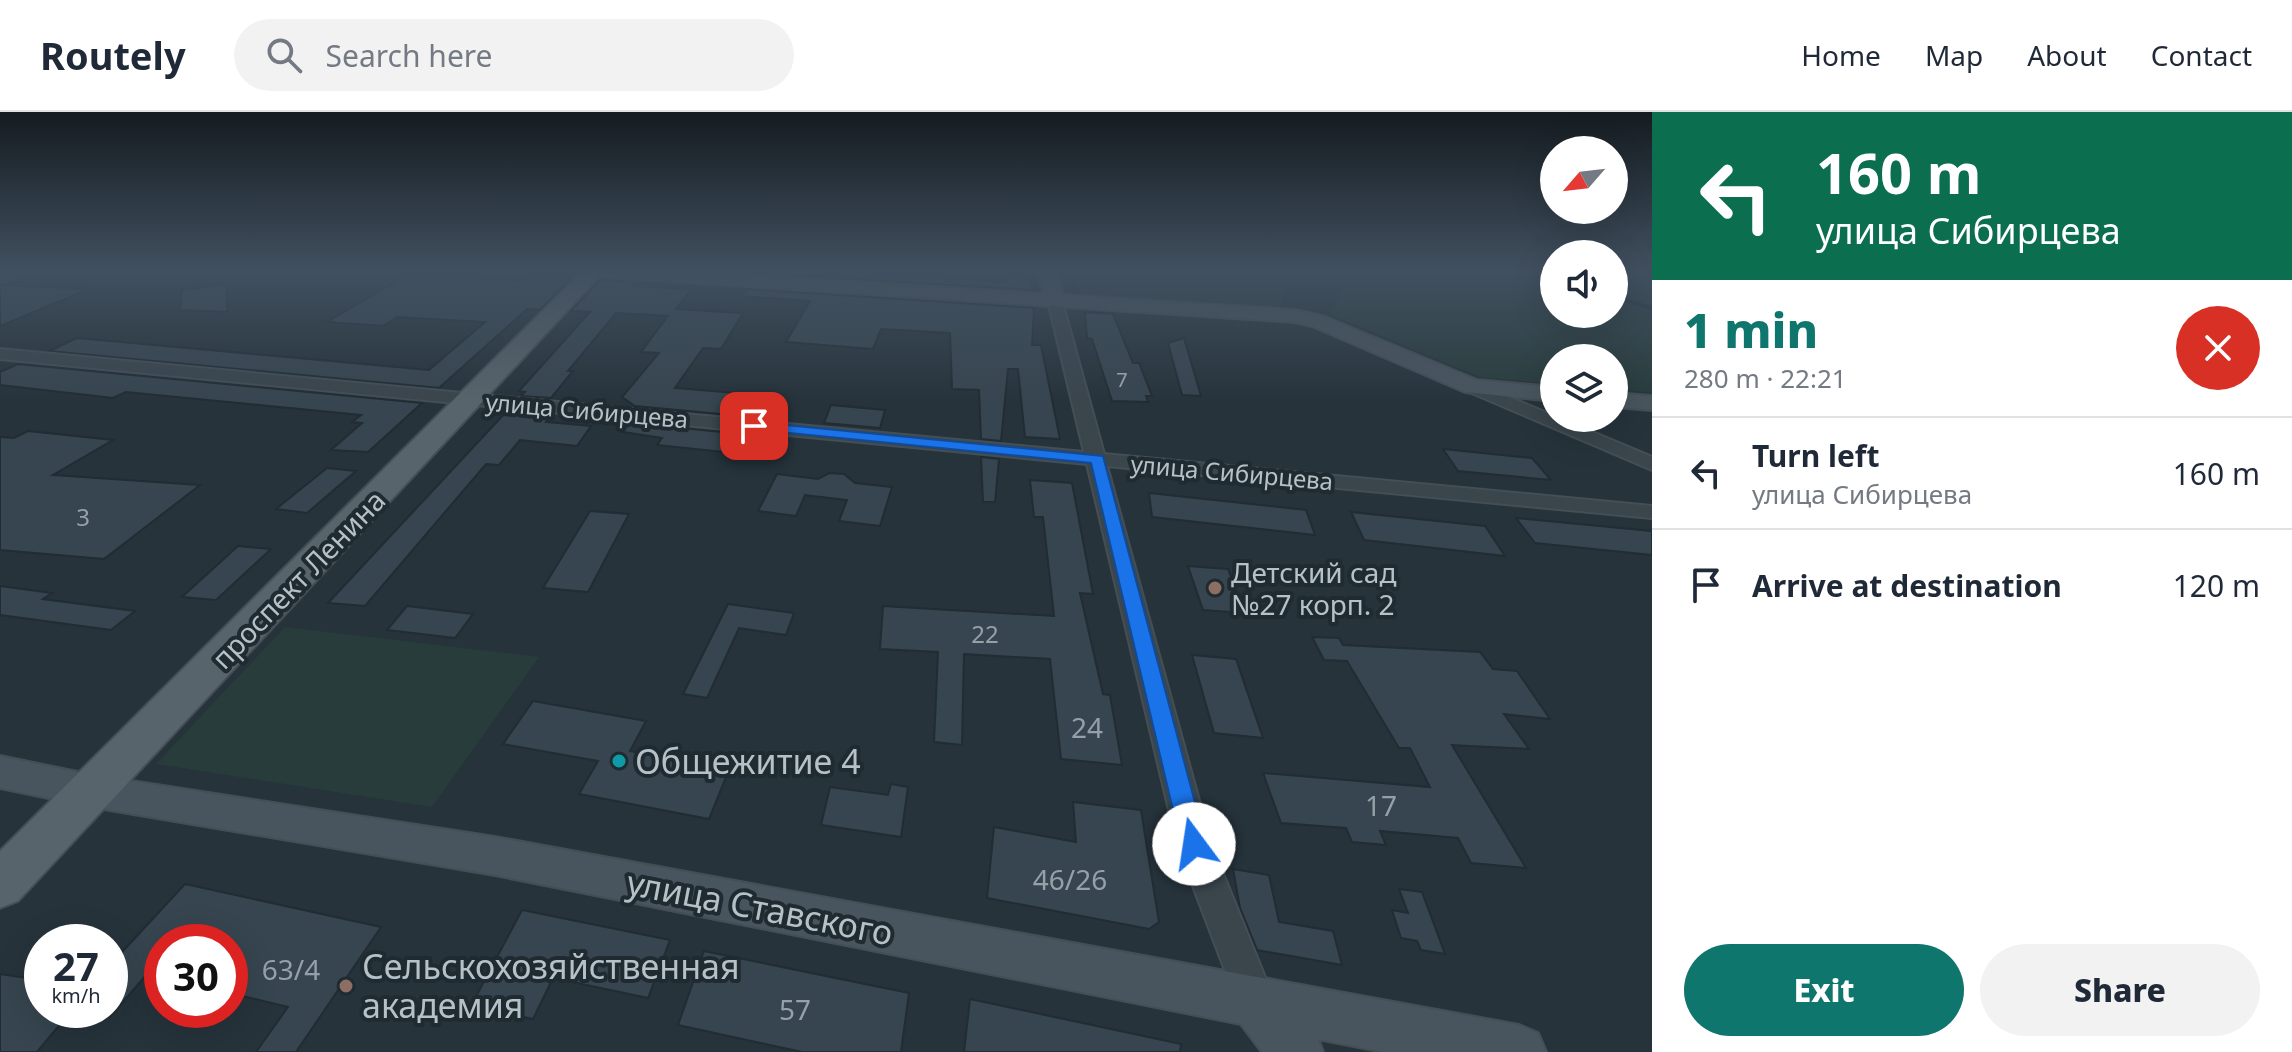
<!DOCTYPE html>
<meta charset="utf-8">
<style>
:root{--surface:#fff;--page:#f2f2f3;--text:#1f2937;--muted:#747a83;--line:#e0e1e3;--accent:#0f766e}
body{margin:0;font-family:"Noto Sans",sans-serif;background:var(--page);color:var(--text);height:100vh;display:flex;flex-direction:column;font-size:30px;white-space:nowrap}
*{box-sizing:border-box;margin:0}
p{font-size:26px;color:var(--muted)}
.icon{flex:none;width:44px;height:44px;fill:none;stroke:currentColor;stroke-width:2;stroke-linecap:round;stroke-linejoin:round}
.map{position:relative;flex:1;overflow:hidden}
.sheet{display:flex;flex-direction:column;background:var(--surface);width:640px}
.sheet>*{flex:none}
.guide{background:#0b6e4f;color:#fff;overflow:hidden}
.needle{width:52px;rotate:242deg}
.fabs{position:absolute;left:1540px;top:24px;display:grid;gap:16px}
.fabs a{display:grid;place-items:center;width:88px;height:88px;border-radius:50%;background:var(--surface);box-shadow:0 8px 32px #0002;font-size:40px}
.speed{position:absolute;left:24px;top:812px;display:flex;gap:16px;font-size:40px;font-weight:700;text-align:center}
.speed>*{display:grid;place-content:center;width:104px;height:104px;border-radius:50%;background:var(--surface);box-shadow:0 8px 32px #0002;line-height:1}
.speed small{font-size:20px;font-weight:400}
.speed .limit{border:12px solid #d22;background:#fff;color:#111}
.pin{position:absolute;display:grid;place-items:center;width:68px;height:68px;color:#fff;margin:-34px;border-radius:16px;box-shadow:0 4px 12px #0006}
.me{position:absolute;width:88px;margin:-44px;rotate:346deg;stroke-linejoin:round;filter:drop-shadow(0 0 6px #0008)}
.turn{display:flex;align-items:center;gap:28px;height:168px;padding:0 32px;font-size:36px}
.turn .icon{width:104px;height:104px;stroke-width:2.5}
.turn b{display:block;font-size:56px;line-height:68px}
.round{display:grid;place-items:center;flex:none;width:84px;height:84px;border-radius:42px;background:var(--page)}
.summary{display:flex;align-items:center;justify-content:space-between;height:136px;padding:0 32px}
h1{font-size:48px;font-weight:800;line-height:60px;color:var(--accent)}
.button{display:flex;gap:16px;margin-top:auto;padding:16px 32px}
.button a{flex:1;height:92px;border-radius:48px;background:var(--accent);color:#fff;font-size:32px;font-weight:800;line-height:92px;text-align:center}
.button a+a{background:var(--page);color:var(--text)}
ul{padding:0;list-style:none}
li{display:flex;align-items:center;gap:24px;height:112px;padding:0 32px;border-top:2px solid var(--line)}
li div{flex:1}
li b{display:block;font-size:30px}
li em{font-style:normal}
header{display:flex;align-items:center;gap:48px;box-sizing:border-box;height:112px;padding:0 40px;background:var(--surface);border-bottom:2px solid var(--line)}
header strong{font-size:38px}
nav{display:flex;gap:44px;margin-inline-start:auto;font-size:28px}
.search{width:560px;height:72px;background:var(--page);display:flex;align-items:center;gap:20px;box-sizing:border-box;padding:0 28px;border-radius:44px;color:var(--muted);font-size:30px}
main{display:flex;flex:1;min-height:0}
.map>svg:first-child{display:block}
</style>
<header>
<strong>Routely</strong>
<div class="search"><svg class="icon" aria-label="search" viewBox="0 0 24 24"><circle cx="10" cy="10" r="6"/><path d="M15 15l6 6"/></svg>Search here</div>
<nav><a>Home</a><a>Map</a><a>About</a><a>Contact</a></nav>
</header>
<main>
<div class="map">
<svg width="1652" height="940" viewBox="0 0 1652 940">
<rect width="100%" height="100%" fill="#26333b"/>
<!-- green -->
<path fill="#283c3b" d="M1071 159H1554V202H1614V159H1652V281L1614 277V246H1554V272L1479 265 1330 202 1342 177 1289 168 1280 195 1080 184Z
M285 515 539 545 432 695 156 652Z"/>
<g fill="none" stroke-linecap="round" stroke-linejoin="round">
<!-- stream -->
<path stroke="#1b2c38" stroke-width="4" d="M1523 159 1554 168
M1614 185 1652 196"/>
</g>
<!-- building -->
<path fill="#36454f" stroke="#212c33" stroke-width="2" d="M414 159H466L458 164 523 169 531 162 572 166 540 198 527 197 439 276 49 239 77 226 429 258 485 210 397 205 383 214 327 210Z
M760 159H846L1006 170 1004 159H1027L1032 178 759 161Z
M600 168 636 170 632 174 692 177 676 197 743 201 721 237 703 236 675 276 772 284 763 301 755 300 752 305 635 294 622 285 659 241 641 240 668 204 616 201 568 259H573L551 286 521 284 525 280 519 279 590 200 571 199Z
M227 172V200L180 198 182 178Z
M0 173 89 177 0 214Z
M747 177 1034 196 1032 233H1041L1060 327 1025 325 1018 257H1008L1001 329 981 327 979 278 952 277 950 221 881 217 873 237 786 230 810 189 741 184Z
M1085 200 1113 202 1133 251H1139L1152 284H1146L1148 290 1112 289 1092 227 1087 226Z
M1184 226 1201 284 1182 283 1168 231Z
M18 252 422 291 368 340 331 338 362 311 352 310 361 303 126 280 113 286 0 273V260Z
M831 293 885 298 880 316 824 311Z
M507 299 538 302 535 305 549 306 546 310 591 314 577 334 520 328 499 353 486 352 365 494 328 491Z
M629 311 743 322 733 341 657 333 662 326 623 320Z
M28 319 113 328 53 363 200 373 104 447 0 438V325L14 326Z
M1443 337 1532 346 1551 368 1458 359Z
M981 345 999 347 995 390H983Z
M327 356 356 359 307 401 276 397Z
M829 361 844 362 855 371 892 375 880 414 839 409 847 388 805 383 796 404 758 399 777 362 818 367Z
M1030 368 1072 371 1093 482 1080 481 1103 582 1110 583 1122 653 1061 647 1050 547 964 542 962 633 934 630 938 540 880 537 883 494 1054 504 1043 405H1034Z
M1149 381 1306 398 1315 423 1152 405Z
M590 399 629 402 588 480 543 476Z
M1351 400 1485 414 1505 444 1364 428Z
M1516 406 1652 419V443L1535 431Z
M238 434 271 437 216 488 182 485Z
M1188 454 1228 457 1245 501 1203 498Z
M0 474 52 481 43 487 135 499 111 518 0 503Z
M728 492 794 501 786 523 739 516 707 586 683 582Z
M407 494 473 502 455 526 387 518Z
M1312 525 1339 526 1343 533 1480 540 1493 557 1517 559 1550 607 1504 602 1529 637 1452 633 1526 756 1471 751 1458 726 1380 719 1386 733 1352 730 1346 716 1281 711 1263 661 1430 675 1410 636H1399L1347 549 1324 548Z
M1192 543 1236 547 1263 626 1214 621Z
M533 589 646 609 630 639 729 658 709 707 579 682 598 649 503 632Z
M891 672 908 675 901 725 821 713 830 675 888 683Z
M1073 690 1141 698 1159 810 1149 817 987 786 994 715 1076 730Z
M1233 757 1269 763 1279 810 1333 819 1342 853 1257 838 1240 796Z
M185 772 381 815 296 940H256L288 895 230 881V830H162V865L148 861 110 905V853Z
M1399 777 1422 780 1445 842 1421 838 1417 829 1401 826 1392 798 1408 801Z
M522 798 670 828 648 886 553 866 533 907 471 894Z
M704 839 909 881 901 940H802L678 913Z
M0 862 42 868V898H72L37 940H0Z
M970 887 1181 932 1180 940H964Z"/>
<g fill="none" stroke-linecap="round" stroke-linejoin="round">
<!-- street casing -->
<g stroke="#434e55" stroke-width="4">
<path id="street" d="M7 159H26L0 170V161Z
M1055 185 1062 189 1104 342 1652 394V406L1107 354 1211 732 1275 890 1270 903 1256 909 1242 903 1177 732 1087 352 0 247V237L1084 340 1048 189Z
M1473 270 1652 345V358L1467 279V271Z"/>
</g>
<!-- secondary casing -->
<g stroke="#434e55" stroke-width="4">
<path id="secondary" d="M587 159H676L1044 182 1038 159H1056L1063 183 1295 198 1325 205 1477 268 1554 275V289L1465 280 1312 214 1295 210 596 164Z
M1614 281 1652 284V298L1614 295Z
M0 644 92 663 495 725 1519 913 1538 921 1546 940H1384L1318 927 1323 940H1262L1241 912 495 763 92 695 0 676Z"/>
</g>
<!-- primary casing -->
<g stroke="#434e55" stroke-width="4">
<path id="primary" d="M583 159H604L18 789 0 796V739Z"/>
</g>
<!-- street -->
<use href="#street" fill="#3a454c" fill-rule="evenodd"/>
<!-- secondary -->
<use href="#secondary" fill="#49555e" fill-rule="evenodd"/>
<!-- primary -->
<use href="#primary" fill="#58646b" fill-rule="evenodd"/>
</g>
<!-- sky -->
<linearGradient id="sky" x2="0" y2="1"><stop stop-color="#151c20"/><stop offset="0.55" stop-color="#415060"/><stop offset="1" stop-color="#415060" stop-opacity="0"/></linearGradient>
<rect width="1652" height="290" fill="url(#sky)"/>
<!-- route -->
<path fill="#1a73e8" stroke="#114b97" stroke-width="2" d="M754 310 1103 344 1206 732 1203 739 1194 742 1185 739 1181 732 1091 351 749 317V311Z"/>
<!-- markers -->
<g fill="#8d6e63" stroke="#1f2a31" stroke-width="3">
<circle cx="1215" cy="476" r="8"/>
<circle cx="346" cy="874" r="8"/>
</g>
<circle fill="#0f9aa8" stroke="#1f2a31" stroke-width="3" cx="619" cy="649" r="8"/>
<g text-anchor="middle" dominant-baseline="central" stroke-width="8" stroke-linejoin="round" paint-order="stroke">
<!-- far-number labels -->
<g font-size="20" fill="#95a0a8">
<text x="1122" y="267">7</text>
</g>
<!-- far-street labels -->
<g font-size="24" fill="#b6c0c7" stroke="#1f2a31">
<text transform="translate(587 298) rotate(5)">улица Сибирцева</text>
<text transform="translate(1232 360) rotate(5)">улица Сибирцева</text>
</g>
<!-- number labels -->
<g font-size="24" fill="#95a0a8">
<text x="83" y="404">3</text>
<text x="985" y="521">22</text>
</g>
<!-- poi labels -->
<g font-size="28" fill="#b6c0c7" stroke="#1f2a31" text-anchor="start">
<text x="1231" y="460">Детский сад<tspan x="1231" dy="32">№27 корп. 2</tspan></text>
</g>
<!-- street labels -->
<g font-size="28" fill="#b6c0c7" stroke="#1f2a31">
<text transform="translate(298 467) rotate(-46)">проспект Ленина</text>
</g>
<!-- near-number labels -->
<g font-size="28" fill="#95a0a8">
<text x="1087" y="615">24</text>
<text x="1381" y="693">17</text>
<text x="1070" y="767">46/26</text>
<text x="291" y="857">63/4</text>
<text x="795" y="897">57</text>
</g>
<!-- near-poi labels -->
<g font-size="34" fill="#b6c0c7" stroke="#1f2a31" text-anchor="start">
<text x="635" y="649">Общежитие 4</text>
<text x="362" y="854">Сельскохозяйственная<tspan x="362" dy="39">академия</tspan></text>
</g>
<!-- near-street labels -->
<g font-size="34" fill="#b6c0c7" stroke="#1f2a31">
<text transform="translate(760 795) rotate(11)">улица Ставского</text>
</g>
</g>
</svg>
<div class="fabs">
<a><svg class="needle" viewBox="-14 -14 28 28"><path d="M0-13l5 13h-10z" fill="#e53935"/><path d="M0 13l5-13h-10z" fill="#747a83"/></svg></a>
<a><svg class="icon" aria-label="sound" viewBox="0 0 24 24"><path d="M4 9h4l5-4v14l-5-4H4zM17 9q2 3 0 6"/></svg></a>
<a><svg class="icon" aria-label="layers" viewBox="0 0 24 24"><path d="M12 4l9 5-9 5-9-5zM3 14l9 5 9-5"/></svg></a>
</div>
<div class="speed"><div>27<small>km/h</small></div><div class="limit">30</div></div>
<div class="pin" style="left:754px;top:314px;background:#d93025"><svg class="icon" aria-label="arrive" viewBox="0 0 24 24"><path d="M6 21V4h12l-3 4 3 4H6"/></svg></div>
<svg class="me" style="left:1194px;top:732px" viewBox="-20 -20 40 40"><circle r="19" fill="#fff"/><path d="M0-13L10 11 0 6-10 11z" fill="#1a73e8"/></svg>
</div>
<section class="sheet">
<div class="guide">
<div class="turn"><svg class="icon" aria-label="left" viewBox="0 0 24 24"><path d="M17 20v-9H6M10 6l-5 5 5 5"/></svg><div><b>160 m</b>улица Сибирцева</div></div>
</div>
<div class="summary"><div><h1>1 min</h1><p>280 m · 22:21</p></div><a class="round" style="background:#d93025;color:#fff"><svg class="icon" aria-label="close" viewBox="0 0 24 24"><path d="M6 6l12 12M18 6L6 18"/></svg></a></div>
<ul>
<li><svg class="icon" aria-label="left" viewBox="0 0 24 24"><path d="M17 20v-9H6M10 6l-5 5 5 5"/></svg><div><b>Turn left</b><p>улица Сибирцева</p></div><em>160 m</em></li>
<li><svg class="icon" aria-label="arrive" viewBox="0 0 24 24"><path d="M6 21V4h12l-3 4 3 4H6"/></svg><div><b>Arrive at destination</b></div><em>120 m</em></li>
</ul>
<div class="button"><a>Exit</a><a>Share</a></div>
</section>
</main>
